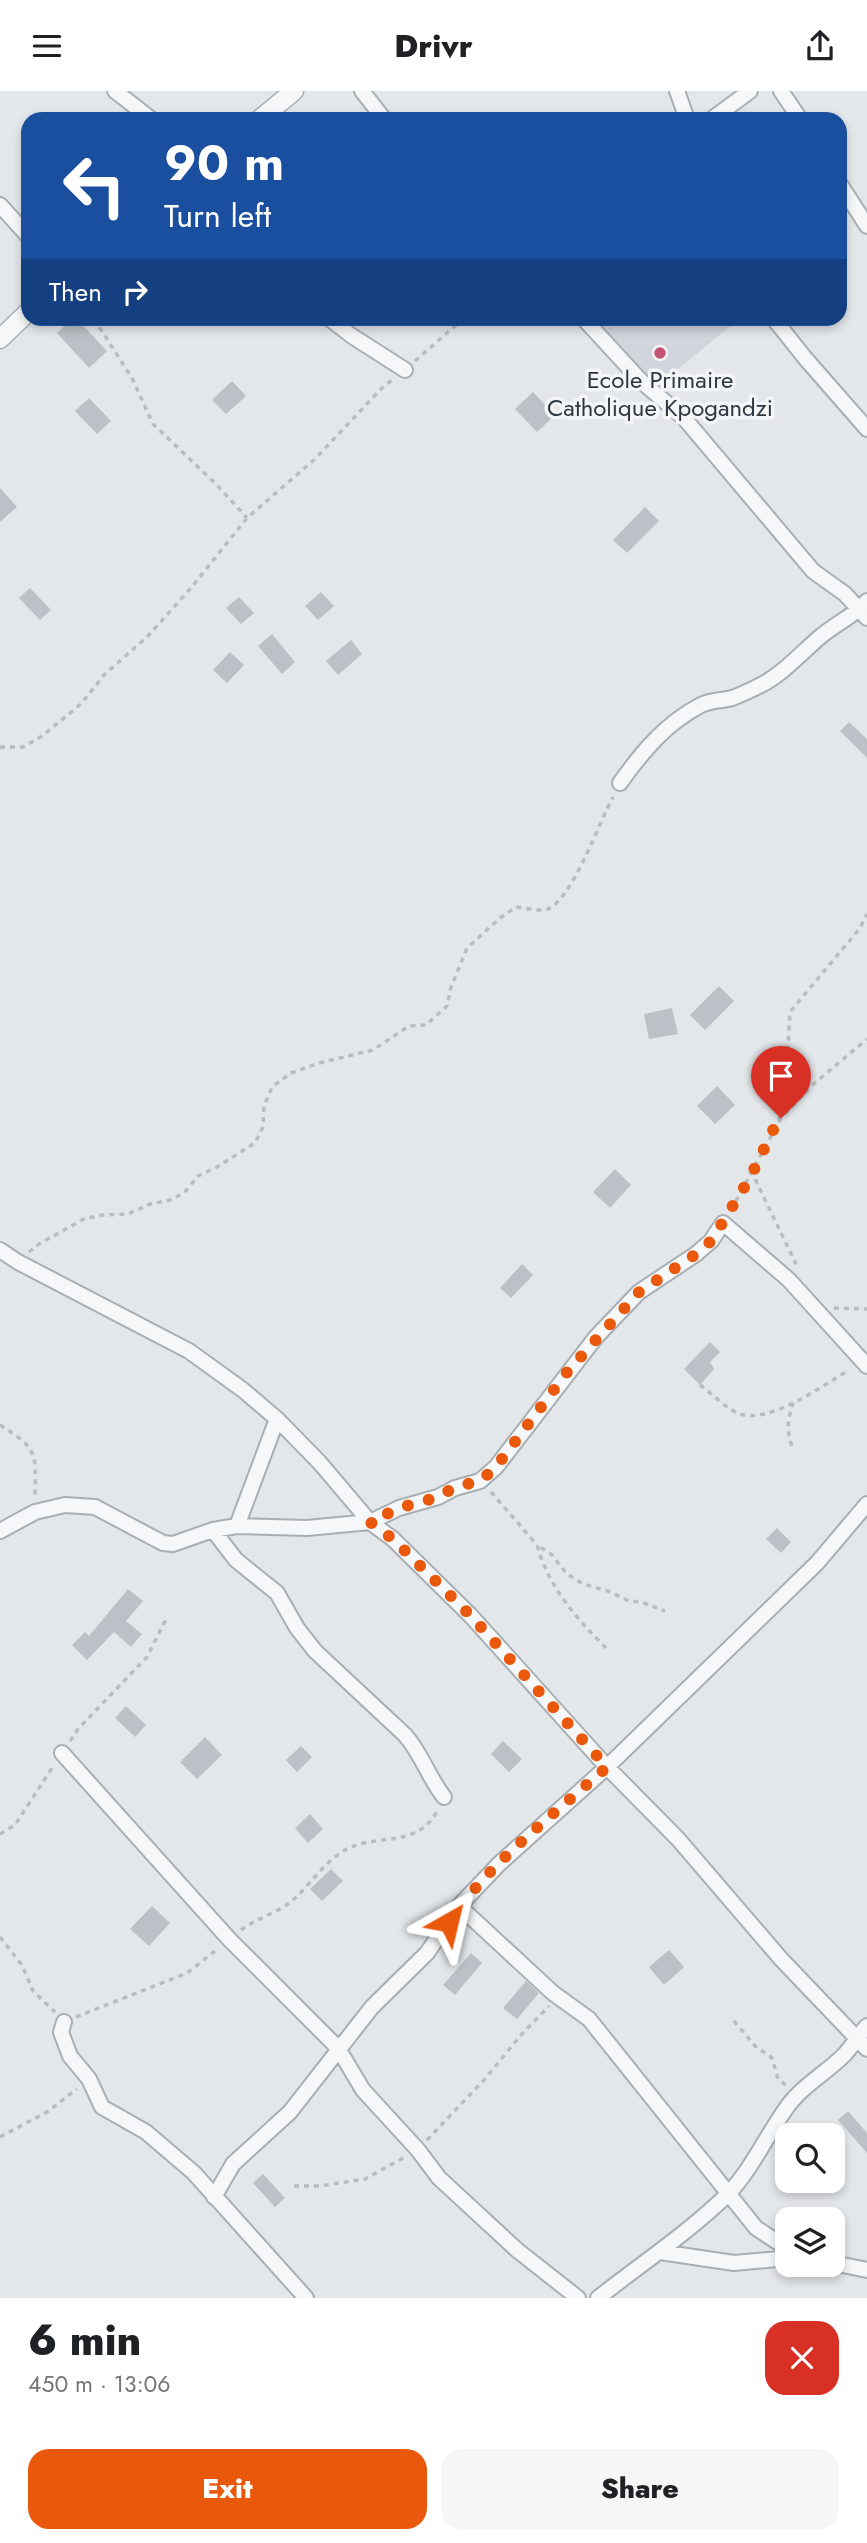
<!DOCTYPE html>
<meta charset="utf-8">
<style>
:root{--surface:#fff;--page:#f6f6f6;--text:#202124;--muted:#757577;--accent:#ea580c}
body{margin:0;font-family:Jost,sans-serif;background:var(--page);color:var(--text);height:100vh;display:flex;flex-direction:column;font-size:26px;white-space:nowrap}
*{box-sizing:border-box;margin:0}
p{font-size:23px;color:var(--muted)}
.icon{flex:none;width:38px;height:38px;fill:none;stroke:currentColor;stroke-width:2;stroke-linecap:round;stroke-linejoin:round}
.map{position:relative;height:2207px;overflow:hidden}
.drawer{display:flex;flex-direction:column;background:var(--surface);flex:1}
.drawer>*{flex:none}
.hud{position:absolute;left:21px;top:21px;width:826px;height:214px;border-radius:21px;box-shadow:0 4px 10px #0003;background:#1a4fa0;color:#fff;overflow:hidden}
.tools{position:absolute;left:775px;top:2032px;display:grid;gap:14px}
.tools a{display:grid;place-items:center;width:70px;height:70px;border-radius:14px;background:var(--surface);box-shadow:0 4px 10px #0003;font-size:35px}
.pin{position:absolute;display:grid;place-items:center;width:60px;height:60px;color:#fff;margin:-72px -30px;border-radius:50% 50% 50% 0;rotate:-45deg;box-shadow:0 0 7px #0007}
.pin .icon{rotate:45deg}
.me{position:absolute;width:77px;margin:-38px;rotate:37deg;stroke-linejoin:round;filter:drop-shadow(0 0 5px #0008)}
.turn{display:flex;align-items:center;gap:24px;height:147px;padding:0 28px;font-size:32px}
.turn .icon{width:91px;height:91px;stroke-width:2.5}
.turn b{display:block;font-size:49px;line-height:60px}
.then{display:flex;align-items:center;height:66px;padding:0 28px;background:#0003;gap:14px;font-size:26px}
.round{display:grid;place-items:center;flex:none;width:74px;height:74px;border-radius:21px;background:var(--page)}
.summary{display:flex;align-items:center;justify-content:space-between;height:119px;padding:0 28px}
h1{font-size:42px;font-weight:800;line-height:52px}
.button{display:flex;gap:14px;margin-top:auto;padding:14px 28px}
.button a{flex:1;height:80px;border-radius:21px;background:var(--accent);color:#fff;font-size:28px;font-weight:800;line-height:80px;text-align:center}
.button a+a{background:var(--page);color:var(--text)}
header{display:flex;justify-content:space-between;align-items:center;height:91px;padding:0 28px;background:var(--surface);font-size:32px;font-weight:800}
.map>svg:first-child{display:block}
</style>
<header><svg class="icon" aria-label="menu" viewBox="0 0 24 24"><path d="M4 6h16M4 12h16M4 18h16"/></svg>Drivr<svg class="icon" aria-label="share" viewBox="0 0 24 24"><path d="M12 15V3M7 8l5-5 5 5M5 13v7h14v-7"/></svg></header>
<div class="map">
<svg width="867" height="2207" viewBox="0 0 867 2207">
<rect width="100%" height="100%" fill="#e3e7ea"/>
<!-- built -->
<path fill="#d1d6dc" d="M591 228H739L655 297Z"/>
<!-- building -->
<path fill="#bbc1c6" d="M72 228H77L107 260 89 277 57 242Z
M232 290 246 305 226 323 212 309Z
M533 301 555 324 537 341 515 318Z
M89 307 111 330 97 343 75 320Z
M0 397 17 416 0 431Z
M645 416 659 430 627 462 613 449Z
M30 497 51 519 40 529 19 507Z
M321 501 334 515 318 529 305 515Z
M239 506 254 522 241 533 226 517Z
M272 543 295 571 282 583 258 555Z
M351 549 362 563 338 584 326 570Z
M230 561 244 574 227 592 213 579Z
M849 631 867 648V667L840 640Z
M719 895 734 910 705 939 690 924Z
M672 917 678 943 649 948 644 923Z
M717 995 735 1014 715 1033 697 1015Z
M615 1078 631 1094 610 1117 593 1101Z
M522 1173 533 1184 511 1207 500 1197Z
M710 1251 720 1261 710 1271 714 1278 700 1294 684 1278Z
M777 1437 791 1451 781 1462 766 1448Z
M128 1498 143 1510 126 1530 142 1543 131 1556 114 1541 87 1569 72 1554 85 1541 89 1545Z
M126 1615 146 1634 135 1646 115 1627Z
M205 1646 222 1664 197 1688 180 1671Z
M503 1650 522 1668 509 1681 491 1663Z
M301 1655 312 1666 297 1681 286 1669Z
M310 1723 323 1738 308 1752 295 1737Z
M331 1778 343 1790 322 1810 310 1798Z
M152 1815 170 1832 149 1855 130 1838Z
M669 1859 684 1876 664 1894 649 1876Z
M471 1862 482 1872 455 1904 443 1894Z
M526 1890 539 1902 517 1928 503 1917Z
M848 2020 867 2042V2062L838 2029Z
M263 2083 285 2107 275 2116 253 2092Z"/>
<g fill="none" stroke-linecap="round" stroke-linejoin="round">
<!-- minor casing -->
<g stroke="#a8afb4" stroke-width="18">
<path id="minor" d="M115 0 151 28
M362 0 384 28
M677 0 687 28
M781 0 800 28
M712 28 750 0
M840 93 867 135
M0 114 28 145
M330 228 352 245 405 279
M584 228 641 290 684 327 813 480 845 503 867 527
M774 228 805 267 867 338
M620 692C642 661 666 632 701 614 711 609 721 610 732 607 741 604 753 598 761 594 784 582 801 562 820 546 835 533 854 525 867 510
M0 1159 18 1171 189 1260 243 1299 277 1328 320 1372 370 1431 393 1448 471 1525 607 1676 678 1748 781 1868 867 1958
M237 1435 277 1328
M213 1439 236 1469 277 1502 297 1537 315 1560 405 1644C422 1663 428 1686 444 1706
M0 1440 35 1421 65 1414 95 1416 163 1452 173 1453 213 1439 237 1435 307 1437 370 1431 399 1417 438 1406 455 1397 480 1390 496 1376 596 1246 639 1201 696 1163 711 1150 723 1132 789 1189 867 1275
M62 1662 229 1848 338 1957 363 1999 418 2059 439 2087 517 2159 578 2207
M64 1931 61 1941 70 1965 89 1988 102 2016 146 2041 194 2082 306 2207
M214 2106 233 2073 290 2021 372 1916 427 1862 459 1815
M788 2158 756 2137 589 1928 553 1902 459 1815 499 1773 607 1676 817 1472 867 1413
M660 2161 734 2172 788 2167
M833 2172 867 2179
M598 2207C641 2173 688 2142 728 2103 751 2079 766 2046 785 2019 800 1996 825 1983 844 1964 853 1955 858 1944 867 1935"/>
</g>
<!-- tertiary casing -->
<g stroke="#a8afb4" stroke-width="21">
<path id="tertiary" d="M260 28 294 0
M0 248 28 221"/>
</g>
<!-- path -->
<path stroke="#b9bdc1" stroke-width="3.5" stroke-dasharray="5 5" stroke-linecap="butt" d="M94 228 132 287 153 333 217 394 247 427
M415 270 463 228
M0 656H23L42 645 81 613 105 583 147 546 191 497 247 427 315 368 381 298 393 288
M779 1029 787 976 790 921 860 837 867 823
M756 1078V1090L796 1173
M731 1119 781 1027 810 996 867 948
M29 1161 39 1153 84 1128 103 1124 128 1123 150 1113 170 1109 184 1102 198 1085 217 1076 255 1052 263 1036 264 1015 272 996 291 982 319 972 373 959 409 935 426 934 447 915 451 896 467 857 500 827 516 816C526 817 540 821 548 818 573 807 599 731 613 706
M834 1217 867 1218
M700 1294C710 1301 729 1320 740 1323 770 1333 824 1294 849 1279
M0 1334C38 1358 36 1361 35 1405
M792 1355C786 1339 788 1328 793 1312
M491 1401 537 1454
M606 1557C576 1527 548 1495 537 1454L551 1463 567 1483 583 1493 608 1500 627 1509 644 1512 665 1520
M70 1650 78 1638 147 1566 167 1526
M0 1743 15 1734 54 1674
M241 1839C257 1827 278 1822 293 1809 311 1793 326 1768 349 1757 382 1742 418 1758 439 1717
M0 1846 22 1874 33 1900 55 1921
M76 1926 187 1882 219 1857
M734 1930 755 1955 772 1967 778 1988 786 1994
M0 2046 47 2021 77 1998
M427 2049 484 1989 521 1944 549 1915
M294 2095H320L365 2088 405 2066"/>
<!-- minor -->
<use href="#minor" stroke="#f5f7f8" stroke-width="14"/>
<!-- tertiary -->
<use href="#tertiary" stroke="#f5f7f8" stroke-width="18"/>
</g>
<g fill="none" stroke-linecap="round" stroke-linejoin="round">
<!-- route -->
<path stroke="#ea580c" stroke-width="12" stroke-dasharray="0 21.6" d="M449 1831C490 1771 552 1725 607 1676L471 1525 393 1448 370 1431 399 1417 438 1406 455 1396 480 1390 496 1376 568 1280 639 1201 696 1163 711 1150 750 1087 774 1037 781 1027"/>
</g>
<!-- markers -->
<circle fill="#c35474" stroke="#f3f5f7" stroke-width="2.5" cx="660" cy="262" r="7"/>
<g text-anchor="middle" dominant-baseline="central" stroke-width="7" stroke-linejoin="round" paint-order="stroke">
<!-- poi labels -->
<g font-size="24" fill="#2c3741" stroke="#f3f5f7">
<text x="660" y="288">Ecole Primaire<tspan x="660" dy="28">Catholique Kpogandzi</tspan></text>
</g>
</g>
</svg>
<div class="tools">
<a><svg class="icon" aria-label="search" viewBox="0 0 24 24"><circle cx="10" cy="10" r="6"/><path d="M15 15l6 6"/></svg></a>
<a><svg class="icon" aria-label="layers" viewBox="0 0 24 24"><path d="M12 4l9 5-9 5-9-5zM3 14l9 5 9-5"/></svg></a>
</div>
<div class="pin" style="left:781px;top:1027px;background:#d93025"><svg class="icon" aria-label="arrive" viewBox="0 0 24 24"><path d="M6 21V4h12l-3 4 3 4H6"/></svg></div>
<svg class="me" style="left:449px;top:1831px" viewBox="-20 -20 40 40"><path d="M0-17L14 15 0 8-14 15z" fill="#ea580c" stroke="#fff" stroke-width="4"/></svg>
<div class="hud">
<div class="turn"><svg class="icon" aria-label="left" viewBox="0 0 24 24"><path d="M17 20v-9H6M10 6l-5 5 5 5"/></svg><div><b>90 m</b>Turn left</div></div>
<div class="then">Then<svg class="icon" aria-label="right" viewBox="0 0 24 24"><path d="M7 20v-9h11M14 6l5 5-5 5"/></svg></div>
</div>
</div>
<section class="drawer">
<div class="summary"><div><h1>6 min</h1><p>450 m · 13:06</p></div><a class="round" style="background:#d93025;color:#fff"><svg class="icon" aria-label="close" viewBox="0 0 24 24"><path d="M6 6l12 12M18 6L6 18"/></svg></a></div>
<div class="button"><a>Exit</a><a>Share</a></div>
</section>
